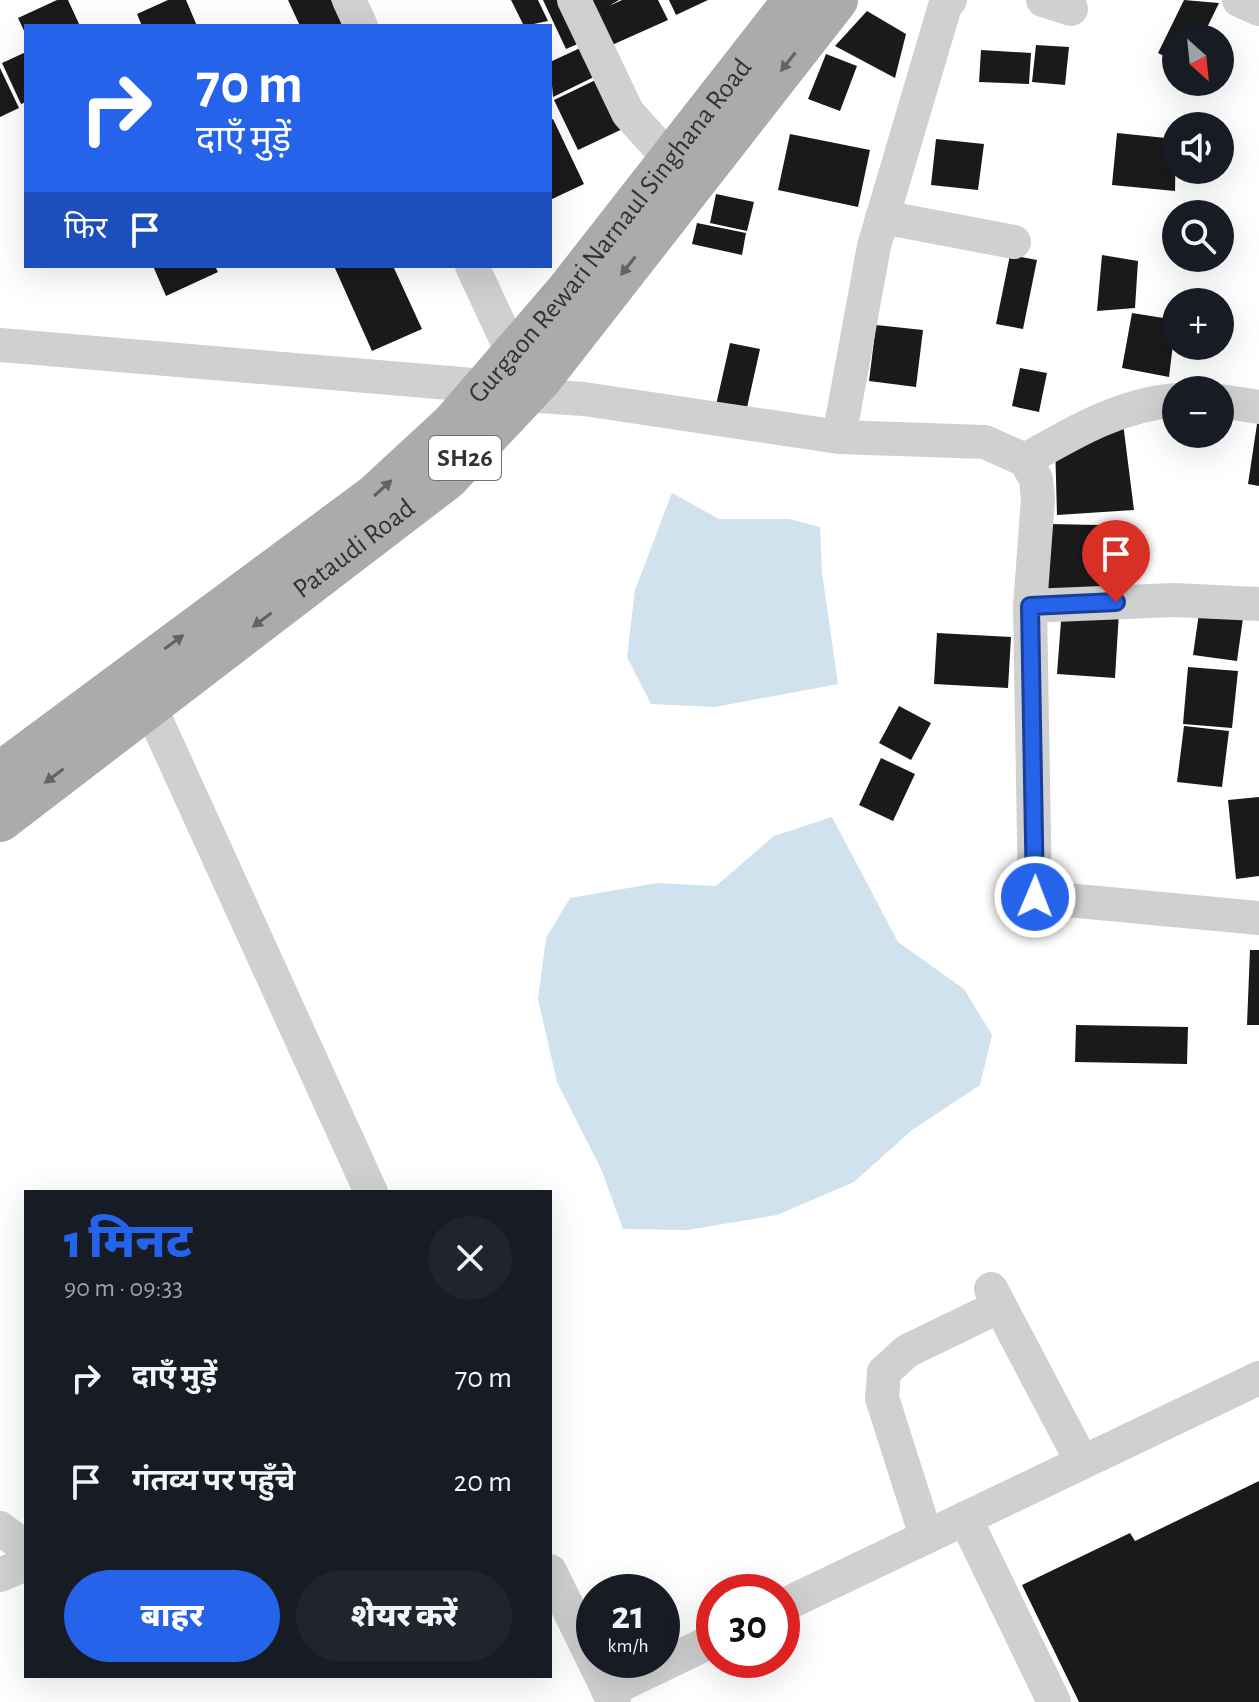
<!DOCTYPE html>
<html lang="hi">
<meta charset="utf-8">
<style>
:root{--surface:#171b24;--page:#20242c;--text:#f1f3f6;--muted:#9ea1a6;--accent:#2563eb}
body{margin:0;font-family:"Alegreya Sans","Noto Sans Devanagari",sans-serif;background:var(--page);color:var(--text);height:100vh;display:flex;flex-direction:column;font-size:30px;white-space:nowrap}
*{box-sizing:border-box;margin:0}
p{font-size:26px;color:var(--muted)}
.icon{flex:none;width:44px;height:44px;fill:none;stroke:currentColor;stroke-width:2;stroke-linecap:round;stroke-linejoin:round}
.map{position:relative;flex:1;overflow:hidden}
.details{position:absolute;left:24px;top:1190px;width:528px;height:488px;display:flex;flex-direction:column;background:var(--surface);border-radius:0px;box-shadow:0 8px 32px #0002}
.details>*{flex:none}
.top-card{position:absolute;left:24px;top:24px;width:528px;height:244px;border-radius:0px;box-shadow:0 8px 32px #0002;background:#2563eb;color:#fff;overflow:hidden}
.needle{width:52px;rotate:153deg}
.fabs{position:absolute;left:1162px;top:24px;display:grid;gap:16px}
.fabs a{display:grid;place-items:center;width:72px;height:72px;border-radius:50%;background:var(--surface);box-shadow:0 8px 32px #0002;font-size:40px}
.speed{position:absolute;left:576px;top:1574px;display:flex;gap:16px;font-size:40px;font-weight:700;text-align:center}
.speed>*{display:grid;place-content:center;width:104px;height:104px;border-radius:50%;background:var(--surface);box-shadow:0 8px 32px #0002;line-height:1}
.speed small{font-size:20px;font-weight:400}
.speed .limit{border:12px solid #d22;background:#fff;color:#111}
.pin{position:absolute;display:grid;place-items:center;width:68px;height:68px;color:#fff;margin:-82px -34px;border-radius:50% 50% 50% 0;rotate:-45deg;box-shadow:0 0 8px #0007}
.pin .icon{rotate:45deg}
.me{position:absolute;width:88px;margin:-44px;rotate:1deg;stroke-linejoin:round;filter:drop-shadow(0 0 6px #0008)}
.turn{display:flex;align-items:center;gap:28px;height:168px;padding:0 40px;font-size:36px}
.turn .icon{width:104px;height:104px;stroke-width:2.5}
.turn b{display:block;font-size:56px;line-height:68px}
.then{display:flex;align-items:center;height:76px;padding:0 40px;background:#0003;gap:16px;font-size:30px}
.round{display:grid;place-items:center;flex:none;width:84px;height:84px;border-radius:42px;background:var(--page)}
.overview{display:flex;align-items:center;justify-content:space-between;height:136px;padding:0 40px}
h1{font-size:48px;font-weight:800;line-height:60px;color:var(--accent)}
.action{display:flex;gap:16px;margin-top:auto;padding:16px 40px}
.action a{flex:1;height:92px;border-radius:48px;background:var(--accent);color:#fff;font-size:32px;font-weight:800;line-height:92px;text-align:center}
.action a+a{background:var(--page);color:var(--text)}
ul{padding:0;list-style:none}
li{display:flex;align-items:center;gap:24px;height:104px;padding:0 40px}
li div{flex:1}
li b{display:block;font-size:30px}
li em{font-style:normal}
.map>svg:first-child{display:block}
</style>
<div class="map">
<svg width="1259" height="1702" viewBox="0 0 1259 1702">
<rect width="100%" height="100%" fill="#fff"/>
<!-- water -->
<path fill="#cfe2ee" d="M672 493 719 519H789L820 527 822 573 838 684 715 707 651 704 627 657 635 590Z
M832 817 898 942 964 989 992 1035 980 1085 912 1130 854 1182 777 1215 687 1230 623 1229 602 1171 557 1082 538 999 546 938 570 898 657 883 716 886 774 836Z"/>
<!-- building -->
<path fill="#1a1a1a" d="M57 0H68L80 26H26V35L18 18Z
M168 0H186L197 26H142L137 14Z
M288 0H331L343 26H300Z
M511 0H538L548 21 524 26Z
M543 0H568L587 40 566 49Z
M592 0H619L609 6 622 0H658L668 20 612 45Z
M669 0H708L676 15Z
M1184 0 1219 3 1202 38H1176V62L1158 53Z
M867 11 906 34 895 78 835 46Z
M591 43 604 72 553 97 550 62Z
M1036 45 1069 47 1065 85 1032 82Z
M981 50 1031 53 1029 84 979 82Z
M26 52V102L21 104 2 63Z
M826 54 857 66 840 111 808 99Z
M0 68 19 108 0 117Z
M608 74 631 125 578 150 554 100Z
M553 119 584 184 550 200V120Z
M1117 133 1176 139 1175 191 1112 185Z
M790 134 870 150 858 207 778 190Z
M936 139 984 144 978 190 931 185Z
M716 194 754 202 747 231 710 223Z
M697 223 746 233 742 255 692 244Z
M1010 255 1037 260 1023 329 996 324Z
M1102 255 1138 261 1135 308 1097 311Z
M153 266H215L218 272 166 296Z
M334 266H393L422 329 372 351Z
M1132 313 1176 320 1169 377 1122 368Z
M876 325 923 330 916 387 869 381Z
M730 343 760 349 744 421 714 414Z
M1020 368 1047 373 1039 412 1012 406Z
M1123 423 1134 510 1057 515 1055 443Z
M1257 424H1259V486L1248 484Z
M1049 524 1099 525 1098 570H1112V590L1047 589Z
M1200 606 1244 611 1237 661 1193 655Z
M1062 608 1119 612 1115 678 1057 674Z
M937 633 1011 637 1008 688 934 684Z
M1188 667 1238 671 1232 728 1183 724Z
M899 706 931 723 911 760 879 743Z
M1184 726 1229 731 1222 787 1177 782Z
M881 758 915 774 893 821 859 805Z
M1259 797V876L1236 879 1228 800Z
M1250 950H1259V1025H1247Z
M1076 1025 1188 1027 1187 1064 1075 1062Z
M1259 1481V1702H1079L1022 1585 1130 1533 1135 1541Z"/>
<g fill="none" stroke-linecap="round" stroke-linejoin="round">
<!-- minor -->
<path stroke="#d0d0d0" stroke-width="34" d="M349 0 361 26
M574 0 628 113 686 177
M1043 0 1071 9
M1239 0 1259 9
M882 217 1014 242
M472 266 513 354
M0 345 485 386 523 395 584 399 839 437 985 442 1025 460 1036 479 1038 499 1030 606 1035 897 1259 918
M1220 401 1259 407
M839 437 874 246 945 6 950 0
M1025 460C1074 432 1119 405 1176 400
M1030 606 1174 600 1259 604
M141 687 371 1192
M991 1289 1081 1460
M965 1518 1054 1702
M0 1528 26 1548
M926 1536 882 1398 884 1372 907 1351 1000 1306
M550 1571 614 1702
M0 1575 26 1564
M782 1606 1259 1378
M608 1691 714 1640"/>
<!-- major -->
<g stroke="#ababab" stroke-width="44">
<path id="s1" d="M0 774 375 496 453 424 567 292 795 0"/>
<path id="s2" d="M0 820 447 478 540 379 836 0"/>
</g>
</g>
<!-- one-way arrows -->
<defs><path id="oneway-solid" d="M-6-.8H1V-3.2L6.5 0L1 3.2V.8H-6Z" transform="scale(2)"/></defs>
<g fill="#636363">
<use href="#oneway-solid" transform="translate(788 62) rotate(128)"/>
<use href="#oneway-solid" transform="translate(628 266) rotate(128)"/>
<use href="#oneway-solid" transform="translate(383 488) rotate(-42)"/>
<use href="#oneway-solid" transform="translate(262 620) rotate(143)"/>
<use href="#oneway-solid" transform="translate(174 642) rotate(-36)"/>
<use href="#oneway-solid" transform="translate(54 776) rotate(143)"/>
</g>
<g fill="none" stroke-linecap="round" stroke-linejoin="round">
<!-- route casing -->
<g stroke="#184099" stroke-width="20">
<path id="route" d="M1035 897 1030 606 1116 602"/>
</g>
<!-- route -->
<use href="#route" stroke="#2563eb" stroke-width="14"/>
</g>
<g text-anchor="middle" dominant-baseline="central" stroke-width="8" stroke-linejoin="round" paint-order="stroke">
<!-- shield labels -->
<rect fill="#fff" stroke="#707070" stroke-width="2" x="429" y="436" width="72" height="44" rx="6"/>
<g font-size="26" font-weight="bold" fill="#333">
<text x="465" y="458">SH26</text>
</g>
<!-- street labels -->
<g font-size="28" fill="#333" stroke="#fff">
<text stroke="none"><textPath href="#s1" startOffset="822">Gurgaon Rewari Narnaul Singhana Road</textPath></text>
<text stroke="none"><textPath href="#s2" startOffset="446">Pataudi Road</textPath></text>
</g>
</g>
</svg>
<div class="fabs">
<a><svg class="needle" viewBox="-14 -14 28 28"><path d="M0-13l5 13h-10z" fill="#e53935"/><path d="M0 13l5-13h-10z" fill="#9ea1a6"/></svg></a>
<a><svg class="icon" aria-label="sound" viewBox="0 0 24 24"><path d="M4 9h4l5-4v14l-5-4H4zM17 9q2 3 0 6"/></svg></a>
<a><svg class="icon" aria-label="search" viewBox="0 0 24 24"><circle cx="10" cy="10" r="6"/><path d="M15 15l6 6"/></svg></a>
<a>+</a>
<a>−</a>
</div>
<div class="speed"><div>21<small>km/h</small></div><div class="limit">30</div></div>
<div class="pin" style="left:1116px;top:602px;background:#d93025"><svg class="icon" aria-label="arrive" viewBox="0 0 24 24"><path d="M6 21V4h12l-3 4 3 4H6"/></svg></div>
<svg class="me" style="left:1035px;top:897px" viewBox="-20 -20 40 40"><circle r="17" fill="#2563eb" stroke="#fff" stroke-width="3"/><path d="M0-11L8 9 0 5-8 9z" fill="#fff"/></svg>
<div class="top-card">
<div class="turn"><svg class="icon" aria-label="right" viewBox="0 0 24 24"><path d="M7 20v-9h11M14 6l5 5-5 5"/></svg><div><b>70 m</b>दाएँ मुड़ें</div></div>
<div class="then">फिर<svg class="icon" aria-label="arrive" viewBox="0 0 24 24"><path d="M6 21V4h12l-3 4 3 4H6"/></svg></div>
</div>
<section class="details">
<div class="overview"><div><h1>1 मिनट</h1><p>90 m · 09:33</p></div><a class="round"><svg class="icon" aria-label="close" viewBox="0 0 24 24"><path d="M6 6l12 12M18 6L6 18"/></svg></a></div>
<ul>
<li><svg class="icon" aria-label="right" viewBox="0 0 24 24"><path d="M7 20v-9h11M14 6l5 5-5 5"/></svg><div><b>दाएँ मुड़ें</b></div><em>70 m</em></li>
<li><svg class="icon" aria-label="arrive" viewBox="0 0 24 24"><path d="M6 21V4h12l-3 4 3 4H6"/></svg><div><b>गंतव्य पर पहुँचे</b></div><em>20 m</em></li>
</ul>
<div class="action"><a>बाहर</a><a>शेयर करें</a></div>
</section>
</div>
